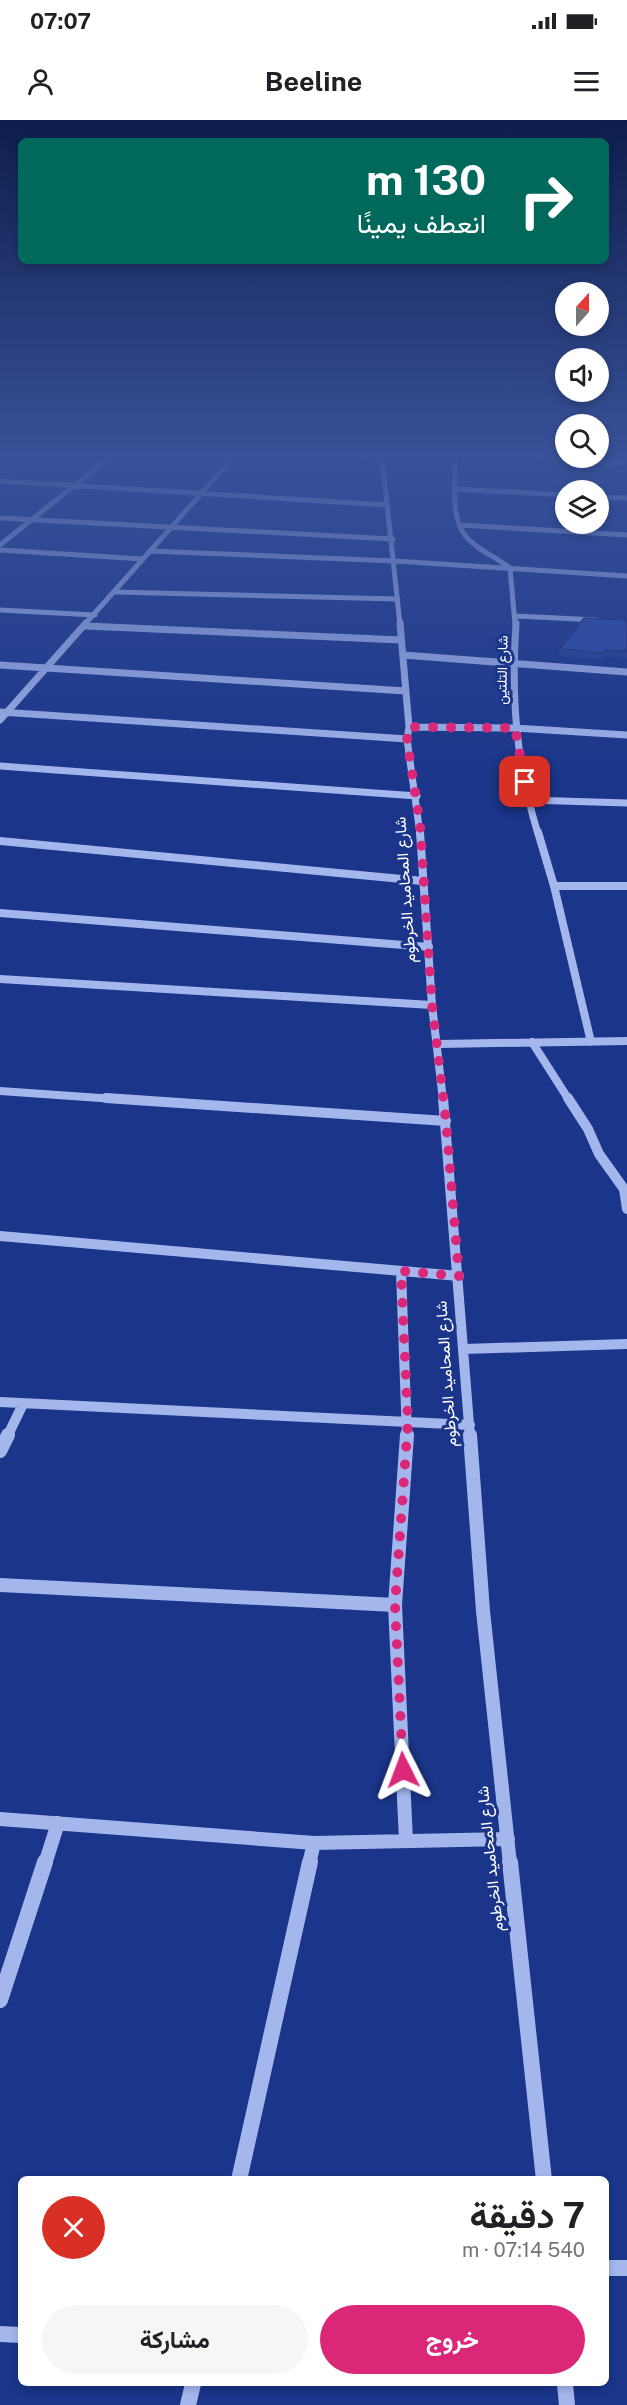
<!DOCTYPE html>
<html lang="ar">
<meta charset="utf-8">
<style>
:root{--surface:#fff;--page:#f6f6f6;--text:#202124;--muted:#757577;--accent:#db2777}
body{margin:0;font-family:"Public Sans",Vazirmatn,sans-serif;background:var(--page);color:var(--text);direction:rtl;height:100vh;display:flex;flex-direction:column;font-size:22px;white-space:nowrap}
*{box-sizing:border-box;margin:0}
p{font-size:20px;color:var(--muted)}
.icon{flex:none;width:33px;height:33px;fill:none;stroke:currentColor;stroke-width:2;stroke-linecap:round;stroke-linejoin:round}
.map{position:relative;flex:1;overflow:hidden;direction:ltr}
.panel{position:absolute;left:18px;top:2056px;width:591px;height:210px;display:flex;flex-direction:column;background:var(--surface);border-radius:9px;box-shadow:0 3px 9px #0003;direction:rtl}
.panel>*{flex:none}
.hud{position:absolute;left:18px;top:18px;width:591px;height:126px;border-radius:9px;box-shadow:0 3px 9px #0003;direction:rtl;background:#00695c;color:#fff;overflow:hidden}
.needle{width:39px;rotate:21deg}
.controls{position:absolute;left:555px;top:162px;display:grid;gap:12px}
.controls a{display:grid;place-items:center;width:54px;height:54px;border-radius:50%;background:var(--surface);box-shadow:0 3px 9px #0003;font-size:30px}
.pin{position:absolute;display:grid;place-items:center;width:51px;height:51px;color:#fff;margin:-26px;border-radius:12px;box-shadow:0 3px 9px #0006}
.me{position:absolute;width:66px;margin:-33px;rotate:357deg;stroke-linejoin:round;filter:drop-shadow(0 0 4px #0008)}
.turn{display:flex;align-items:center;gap:21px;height:126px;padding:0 24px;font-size:27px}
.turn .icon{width:78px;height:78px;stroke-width:2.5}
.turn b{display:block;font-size:42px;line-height:51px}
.round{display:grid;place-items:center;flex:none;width:63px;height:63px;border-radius:32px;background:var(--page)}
.overview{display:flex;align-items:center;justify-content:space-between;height:102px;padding:0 24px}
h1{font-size:36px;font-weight:700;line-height:45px}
.cta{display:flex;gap:12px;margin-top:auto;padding:12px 24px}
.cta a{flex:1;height:69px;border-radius:36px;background:var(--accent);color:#fff;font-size:24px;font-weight:700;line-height:69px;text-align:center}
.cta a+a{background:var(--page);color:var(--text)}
.status{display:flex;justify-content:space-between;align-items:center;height:42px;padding:0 30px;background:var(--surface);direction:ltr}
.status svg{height:16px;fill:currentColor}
header{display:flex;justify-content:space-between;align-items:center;height:78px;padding:0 24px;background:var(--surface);font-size:27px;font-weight:700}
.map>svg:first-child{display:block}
</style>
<div class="status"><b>07:07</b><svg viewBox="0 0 49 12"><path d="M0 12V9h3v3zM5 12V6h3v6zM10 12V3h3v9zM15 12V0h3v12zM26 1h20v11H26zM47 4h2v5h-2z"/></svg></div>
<header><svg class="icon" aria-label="menu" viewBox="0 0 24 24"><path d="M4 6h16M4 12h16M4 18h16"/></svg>Beeline<svg class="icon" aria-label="person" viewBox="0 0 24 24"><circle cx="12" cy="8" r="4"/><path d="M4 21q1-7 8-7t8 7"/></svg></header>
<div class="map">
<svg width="627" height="2285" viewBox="0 0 627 2285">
<rect width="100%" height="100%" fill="#1a358a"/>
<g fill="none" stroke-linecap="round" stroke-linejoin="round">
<!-- minor-far5 -->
<path stroke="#a4b7ed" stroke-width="5" d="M358 338 382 339
M382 338 400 504
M455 338C456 360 450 395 464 414 475 429 496 437 510 448L515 504
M539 338 627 343
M0 361 388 385
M456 369 566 375
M598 377 627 378
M0 398 393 419
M460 405 627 415
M0 425 109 338
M0 430 143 439
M150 431 395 441 627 456
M115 472 398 479
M0 490 95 495
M516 496 597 500
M85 504 233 338"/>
<!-- minor-far4 -->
<path stroke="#a4b7ed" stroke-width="7" d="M400 503 409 607 407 619 420 714
M516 503C511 578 516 642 538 714
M86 506 401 520
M403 535 627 552
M0 545 406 571
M0 592 407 619
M0 600 86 503
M409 607 515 608 627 615
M0 646 417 676
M528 680 627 683"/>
<!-- minor-far3 -->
<path stroke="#a4b7ed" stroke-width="8" d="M420 712 432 885 443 980
M538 712 554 766 591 922
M0 721 423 761
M554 766H627
M0 793 429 827
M0 859 432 885
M532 922 569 980
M438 924 627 921
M0 971 129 980"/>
<!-- minor-far2 -->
<path stroke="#a4b7ed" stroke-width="10" d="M106 978 446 1001
M443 978 470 1317
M568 978 588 1009 599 1034 624 1069 627 1089
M0 1116 459 1156
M401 1151 407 1317
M464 1229 627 1224
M0 1282 470 1305
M7 1317 23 1284"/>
<!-- minor-far1 -->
<path stroke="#a4b7ed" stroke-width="14" d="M470 1315 483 1491 510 1744
M0 1331 8 1315
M0 1465 395 1485
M0 1699 314 1723 508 1719
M406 1721 395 1485 407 1315
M45 1744 58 1703
M309 1744 314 1723"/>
<!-- minor -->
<path stroke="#a4b7ed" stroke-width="16" d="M510 1742 544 2060
M0 1880 45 1742
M239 2060 310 1742
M606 2148H627
M0 2214 21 2215
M565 2264 567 2285
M188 2285 193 2264"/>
</g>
<!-- wall -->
<path fill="#233f90" d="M627 503V538L604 536 602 540 559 536 560 529Z"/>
<!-- building -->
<path fill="#2949a8" stroke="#1d3376" stroke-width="1.5" d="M584 498 625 500 627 503V531L605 530 603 533 560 529Z"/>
<!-- sky -->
<linearGradient id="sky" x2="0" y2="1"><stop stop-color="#0e1d4c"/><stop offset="0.51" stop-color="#385198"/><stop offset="1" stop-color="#385198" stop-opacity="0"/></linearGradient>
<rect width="627" height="658" fill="url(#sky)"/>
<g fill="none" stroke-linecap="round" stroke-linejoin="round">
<!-- route -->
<path stroke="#db2777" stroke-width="10" stroke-dasharray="0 18" d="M403 1650 395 1485 408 1302 401 1151 459 1156 446 1001 432 885 420 704 407 620 409 607 515 608 525 662"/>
</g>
<g text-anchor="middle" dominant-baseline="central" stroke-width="6" stroke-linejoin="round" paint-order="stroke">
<!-- far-street labels -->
<g font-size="14" fill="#fff" stroke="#1a358a">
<text transform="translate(502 550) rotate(-89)">شارع التلتين</text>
</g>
<!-- street labels -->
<g font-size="16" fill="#fff" stroke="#1a358a">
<text transform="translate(405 770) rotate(-94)">شارع المحاميد الخرطوم</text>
<text transform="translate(446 1254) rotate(-94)">شارع المحاميد الخرطوم</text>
<text transform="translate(490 1739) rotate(-96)">شارع المحاميد الخرطوم</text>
</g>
</g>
</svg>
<div class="controls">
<a><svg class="needle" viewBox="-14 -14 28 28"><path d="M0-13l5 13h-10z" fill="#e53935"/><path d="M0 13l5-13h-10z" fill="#757577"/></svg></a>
<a><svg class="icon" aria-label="sound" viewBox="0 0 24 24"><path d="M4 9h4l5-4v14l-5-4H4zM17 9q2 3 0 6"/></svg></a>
<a><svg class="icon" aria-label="search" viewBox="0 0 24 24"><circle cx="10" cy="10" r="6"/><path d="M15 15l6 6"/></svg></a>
<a><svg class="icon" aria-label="layers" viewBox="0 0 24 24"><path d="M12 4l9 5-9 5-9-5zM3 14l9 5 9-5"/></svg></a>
</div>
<div class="pin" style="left:525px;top:662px;background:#d93025"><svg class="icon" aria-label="arrive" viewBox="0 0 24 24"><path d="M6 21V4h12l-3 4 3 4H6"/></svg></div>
<svg class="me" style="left:403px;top:1650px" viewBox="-20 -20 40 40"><path d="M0-17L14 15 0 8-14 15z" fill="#db2777" stroke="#fff" stroke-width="4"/></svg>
<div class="hud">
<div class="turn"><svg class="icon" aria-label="right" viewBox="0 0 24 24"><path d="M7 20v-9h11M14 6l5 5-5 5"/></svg><div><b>130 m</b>انعطف يمينًا</div></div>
</div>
<section class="panel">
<div class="overview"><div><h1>7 دقيقة</h1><p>540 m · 07:14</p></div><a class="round" style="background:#d93025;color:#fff"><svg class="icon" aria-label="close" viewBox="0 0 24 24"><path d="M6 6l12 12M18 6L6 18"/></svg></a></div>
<div class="cta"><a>خروج</a><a>مشاركة</a></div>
</section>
</div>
